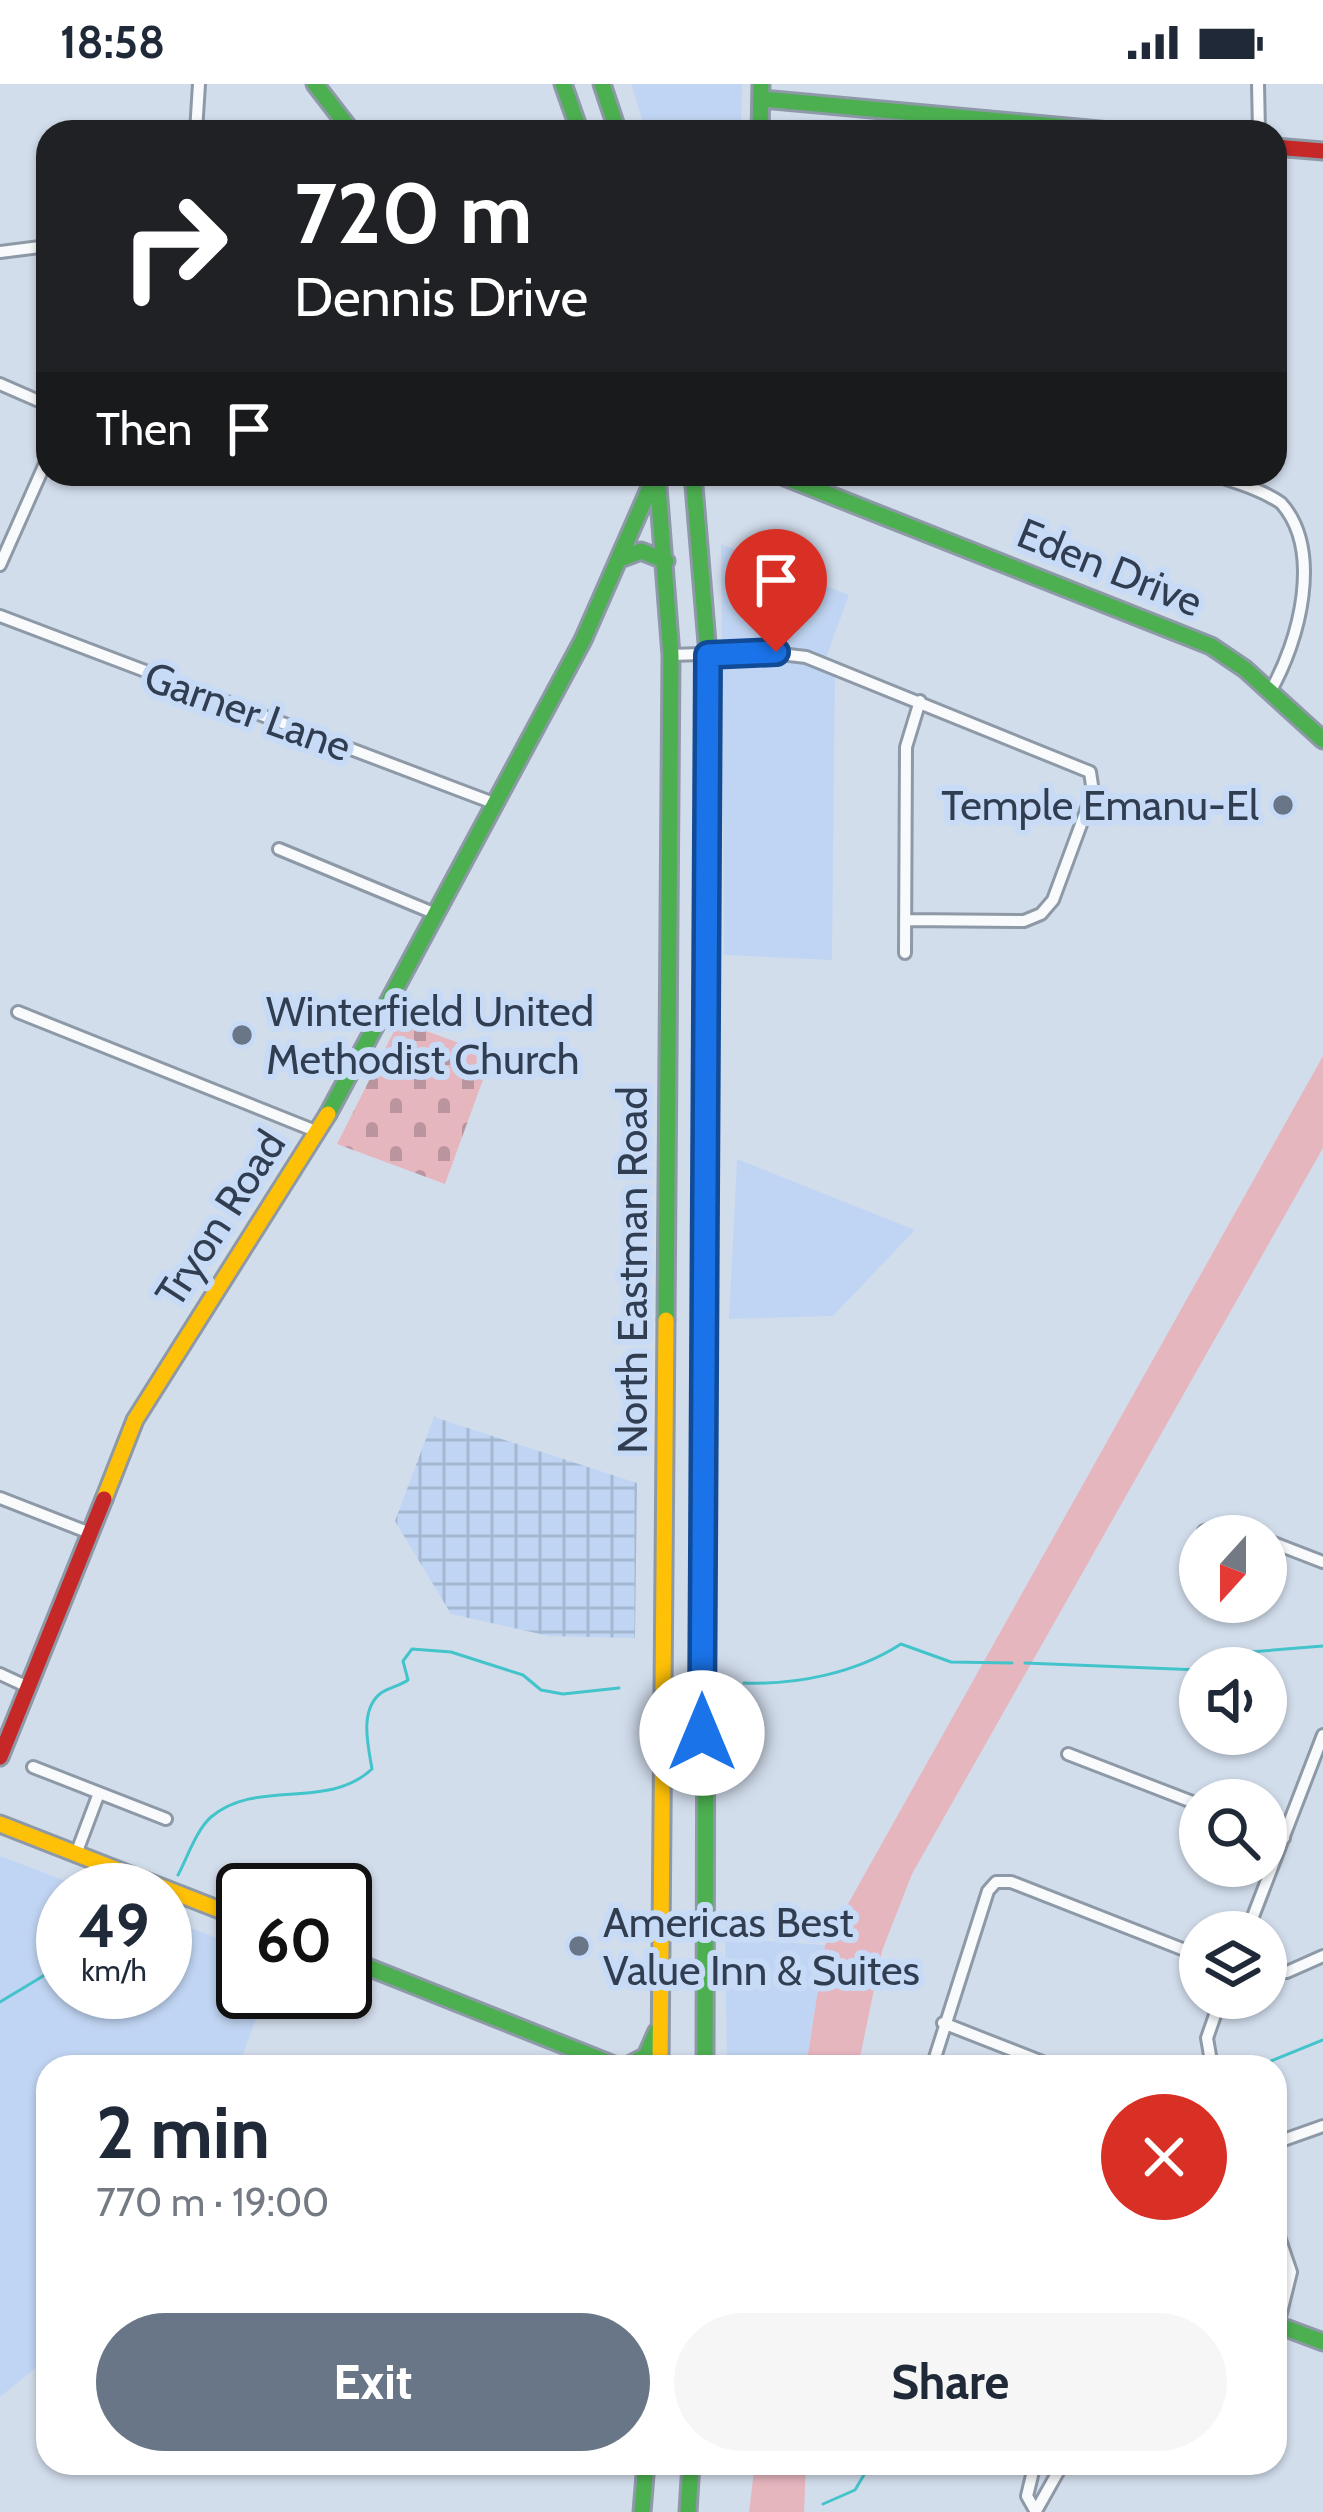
<!DOCTYPE html>
<meta charset="utf-8">
<style>
:root{--surface:#fff;--page:#f6f6f7;--text:#1f2937;--muted:#747a83;--accent:#697687}
body{margin:0;font-family:Cabin,sans-serif;background:var(--page);color:var(--text);height:100vh;display:flex;flex-direction:column;font-size:45px;white-space:nowrap}
*{box-sizing:border-box;margin:0}
p{font-size:39px;color:var(--muted)}
.icon{flex:none;width:66px;height:66px;fill:none;stroke:currentColor;stroke-width:2;stroke-linecap:round;stroke-linejoin:round}
.map{position:relative;flex:1;overflow:hidden}
.drawer{position:absolute;left:36px;top:1971px;width:1251px;height:420px;display:flex;flex-direction:column;background:var(--surface);border-radius:36px;box-shadow:0 3px 9px #0004}
.drawer>*{flex:none}
.guide{position:absolute;left:36px;top:36px;width:1251px;height:366px;border-radius:36px;box-shadow:0 3px 9px #0004;background:#202124;color:#fff;overflow:hidden}
.needle{width:78px;rotate:201deg}
.buttons{position:absolute;left:1179px;top:1431px;display:grid;gap:24px}
.buttons a{display:grid;place-items:center;width:108px;height:108px;border-radius:50%;background:var(--surface);box-shadow:0 3px 9px #0004;font-size:60px}
.speed{position:absolute;left:36px;top:1779px;display:flex;gap:24px;font-size:60px;font-weight:700;text-align:center}
.speed>*{display:grid;place-content:center;width:156px;height:156px;border-radius:50%;background:var(--surface);box-shadow:0 3px 9px #0004;line-height:1}
.speed small{font-size:30px;font-weight:400}
.speed .limit{border:6px solid #111;border-radius:18px;background:#fff;color:#111}
.pin{position:absolute;display:grid;place-items:center;width:102px;height:102px;color:#fff;margin:-123px -51px;border-radius:50% 50% 50% 0;rotate:-45deg;box-shadow:0 0 12px #0007}
.pin .icon{rotate:45deg}
.me{position:absolute;width:132px;margin:-66px;rotate:0deg;stroke-linejoin:round;filter:drop-shadow(0 0 9px #0008)}
.turn{display:flex;align-items:center;gap:42px;height:252px;padding:0 60px;font-size:54px}
.turn .icon{width:156px;height:156px;stroke-width:2.5}
.turn b{display:block;font-size:84px;line-height:102px}
.then{display:flex;align-items:center;height:114px;padding:0 60px;background:#0003;gap:24px;font-size:45px}
.round{display:grid;place-items:center;flex:none;width:126px;height:126px;border-radius:63px;background:var(--page)}
.overview{display:flex;align-items:center;justify-content:space-between;height:204px;padding:0 60px}
h1{font-size:72px;font-weight:700;line-height:90px}
.primary-button{display:flex;gap:24px;margin-top:auto;padding:24px 60px}
.primary-button a{flex:1;height:138px;border-radius:72px;background:var(--accent);color:#fff;font-size:48px;font-weight:700;line-height:138px;text-align:center}
.primary-button a+a{background:var(--page);color:var(--text)}
.status{display:flex;justify-content:space-between;align-items:center;height:84px;padding:0 60px;background:var(--surface);direction:ltr}
.status svg{height:33px;fill:currentColor}
.map>svg:first-child{display:block}
</style>
<div class="status"><b>18:58</b><svg viewBox="0 0 49 12"><path d="M0 12V9h3v3zM5 12V6h3v6zM10 12V3h3v9zM15 12V0h3v12zM26 1h20v11H26zM47 4h2v5h-2z"/></svg></div>
<div class="map">
<svg width="1323" height="2428" viewBox="0 0 1323 2428">
<defs>
<pattern id="industrial-grid" width="8" height="8" patternUnits="userSpaceOnUse" patternTransform="scale(3)"><rect width="8" height="8" fill="#c0d5f3"/><path d="M0 4h8M4 0v8" fill="none" stroke="#a5b8d2"/></pattern>
<pattern id="cemetery-stones" width="16" height="16" patternUnits="userSpaceOnUse" patternTransform="scale(3)"><rect width="16" height="16" fill="#e6b6bf"/><path d="M2 7V4a2 2 0 0 1 4 0v3zM10 15v-3a2 2 0 0 1 4 0v3z" fill="#bb959e"/></pattern>
</defs>
<rect width="100%" height="100%" fill="#d2ddec"/>
<!-- built -->
<path fill="#c0d5f3" d="M631 0H742L741 48H646Z
M721 460 849 511 821 587 835 593 832 876 724 871Z
M737 1075 915 1146 833 1232 729 1235Z
M0 1772 90 1806H63V1908H165V1834L243 1864V1908H266L238 1983H48V2274L0 2313Z
M725 1854 825 1861 806 1983H727Z"/>
<!-- industrial -->
<path fill="url(#industrial-grid)" d="M434 1333 637 1399 635 1554 549 1552 451 1530 395 1437Z"/>
<!-- cemetery -->
<path fill="url(#cemetery-stones)" d="M399 937 492 971 445 1100 337 1060Z"/>
<!-- park -->
<path fill="#e6b6bf" d="M1323 972V1064L912 1790 882 1867 858 1983H806L825 1861Z
M755 2379H806L804 2428H749Z"/>
<g fill="none" stroke-linecap="round" stroke-linejoin="round">
<!-- stream -->
<path stroke="#43c3ca" stroke-width="3" d="M1025 1579 1200 1586
M1204 1584 1238 1569 1323 1562
M744 1599C797 1601 856 1589 901 1560L951 1578 1012 1579
M178 1791C187 1774 197 1745 211 1733 257 1694 327 1727 372 1685 368 1661 359 1626 381 1609 390 1603 400 1602 408 1596L403 1577 412 1565 451 1568 523 1591 541 1606 563 1610 619 1604
M165 1836 166 1835
M0 1918 63 1880
M1256 1983 1323 1956
M878 2379H883
M823 2420 855 2406 871 2379"/>
<!-- street casing -->
<g stroke="#8e99a7" stroke-width="16">
<path id="street" d="M1258 0 1259 48
M196 48 199 0
M0 168 48 162
M0 300 48 321
M1211 390C1234 398 1261 405 1281 419 1323 466 1300 556 1270 608
M0 481 48 373
M0 532 496 720
M671 571 762 568 806 573 1090 688 1093 708 1053 816 1041 830 1024 837 905 836
M279 765 436 830
M905 869 906 663 920 617
M18 928 318 1048
M0 1414 90 1449
M1204 1447 1226 1442 1255 1452
M1266 1456 1323 1478
M0 1590 28 1603
M1068 1670 1200 1721
M33 1683 166 1735
M1266 1747 1284 1754
M76 1770 99 1709
M1247 1848 1323 1651
M1266 1889 1287 1888 1323 1872
M943 1939 1055 1983
M932 1983 988 1807 996 1798H1011L1200 1872
M1212 1983 1207 1954 1221 1914
M1275 2059 1323 2042
M1275 2141 1291 2188 1278 2241
M1035 2379 1027 2412 1036 2428
M1036 2427 1063 2379"/>
</g>
<!-- fast casing -->
<g stroke="#8e99a7" stroke-width="21">
<path id="fast" d="M315 0 352 48
M563 0 580 48
M602 0 618 48
M762 15 1121 48
M760 48 761 0
M657 390 671 571 666 1236
M693 390 708 571 705 1983
M777 390 1211 562 1245 585 1323 656
M620 475 641 467 666 477
M328 1030 583 556 655 392
M345 1874 619 1983
M625 1983 646 1972 657 1947
M1275 2240 1323 2258
M642 2428 646 2379
M688 2428 691 2379"/>
</g>
<!-- slow casing -->
<g stroke="#8e99a7" stroke-width="21">
<path id="slow" d="M104 1415 135 1336 328 1030
M0 1740 243 1835
M660 1983 666 1236"/>
</g>
<!-- jam casing -->
<g stroke="#8e99a7" stroke-width="21">
<path id="jam" d="M1275 63 1323 67
M0 1673 104 1415"/>
</g>
<!-- street -->
<use href="#street" stroke="#f8fafc" stroke-width="10"/>
<!-- fast -->
<use href="#fast" stroke="#4caf50" stroke-width="15"/>
<!-- slow -->
<use href="#slow" stroke="#ffc107" stroke-width="15"/>
<!-- jam -->
<use href="#jam" stroke="#c62828" stroke-width="15"/>
</g>
<g fill="none" stroke-linecap="round" stroke-linejoin="round">
<!-- route casing -->
<g stroke="#114b97" stroke-width="30">
<path id="route" d="M702 1649 708 571 776 568"/>
</g>
<!-- route -->
<use href="#route" stroke="#1a73e8" stroke-width="21"/>
</g>
<!-- markers -->
<g fill="#697687" stroke="#c7dbf7" stroke-width="4.5">
<circle cx="1283" cy="721" r="12"/>
<circle cx="242" cy="951" r="12"/>
<circle cx="579" cy="1862" r="12"/>
</g>
<g text-anchor="middle" dominant-baseline="central" stroke-width="12" stroke-linejoin="round" paint-order="stroke">
<!-- street labels -->
<g font-size="42" fill="#313e51" stroke="#c7dbf7">
<text transform="translate(1110 483) rotate(22)">Eden Drive</text>
<text transform="translate(248 627) rotate(20)">Garner Lane</text>
<text transform="translate(220 1134) rotate(-57)">Tryon Road</text>
<text transform="translate(632 1186) rotate(-90)">North Eastman Road</text>
</g>
<!-- poi labels -->
<g font-size="42" fill="#313e51" stroke="#c7dbf7" text-anchor="start">
<text x="1259" y="721" text-anchor="end">Temple Emanu-El</text>
<text x="266" y="927">Winterfield United<tspan x="266" dy="48">Methodist Church</tspan></text>
<text x="603" y="1838">Americas Best<tspan x="603" dy="48">Value Inn &amp; Suites</tspan></text>
</g>
</g>
</svg>
<div class="buttons">
<a><svg class="needle" viewBox="-14 -14 28 28"><path d="M0-13l5 13h-10z" fill="#e53935"/><path d="M0 13l5-13h-10z" fill="#747a83"/></svg></a>
<a><svg class="icon" aria-label="sound" viewBox="0 0 24 24"><path d="M4 9h4l5-4v14l-5-4H4zM17 9q2 3 0 6"/></svg></a>
<a><svg class="icon" aria-label="search" viewBox="0 0 24 24"><circle cx="10" cy="10" r="6"/><path d="M15 15l6 6"/></svg></a>
<a><svg class="icon" aria-label="layers" viewBox="0 0 24 24"><path d="M12 4l9 5-9 5-9-5zM3 14l9 5 9-5"/></svg></a>
</div>
<div class="speed"><div>49<small>km/h</small></div><div class="limit">60</div></div>
<div class="pin" style="left:776px;top:568px;background:#d93025"><svg class="icon" aria-label="arrive" viewBox="0 0 24 24"><path d="M6 21V4h12l-3 4 3 4H6"/></svg></div>
<svg class="me" style="left:702px;top:1649px" viewBox="-20 -20 40 40"><circle r="19" fill="#fff"/><path d="M0-13L10 11 0 6-10 11z" fill="#1a73e8"/></svg>
<div class="guide">
<div class="turn"><svg class="icon" aria-label="right" viewBox="0 0 24 24"><path d="M7 20v-9h11M14 6l5 5-5 5"/></svg><div><b>720 m</b>Dennis Drive</div></div>
<div class="then">Then<svg class="icon" aria-label="arrive" viewBox="0 0 24 24"><path d="M6 21V4h12l-3 4 3 4H6"/></svg></div>
</div>
<section class="drawer">
<div class="overview"><div><h1>2 min</h1><p>770 m · 19:00</p></div><a class="round" style="background:#d93025;color:#fff"><svg class="icon" aria-label="close" viewBox="0 0 24 24"><path d="M6 6l12 12M18 6L6 18"/></svg></a></div>
<div class="primary-button"><a>Exit</a><a>Share</a></div>
</section>
</div>
